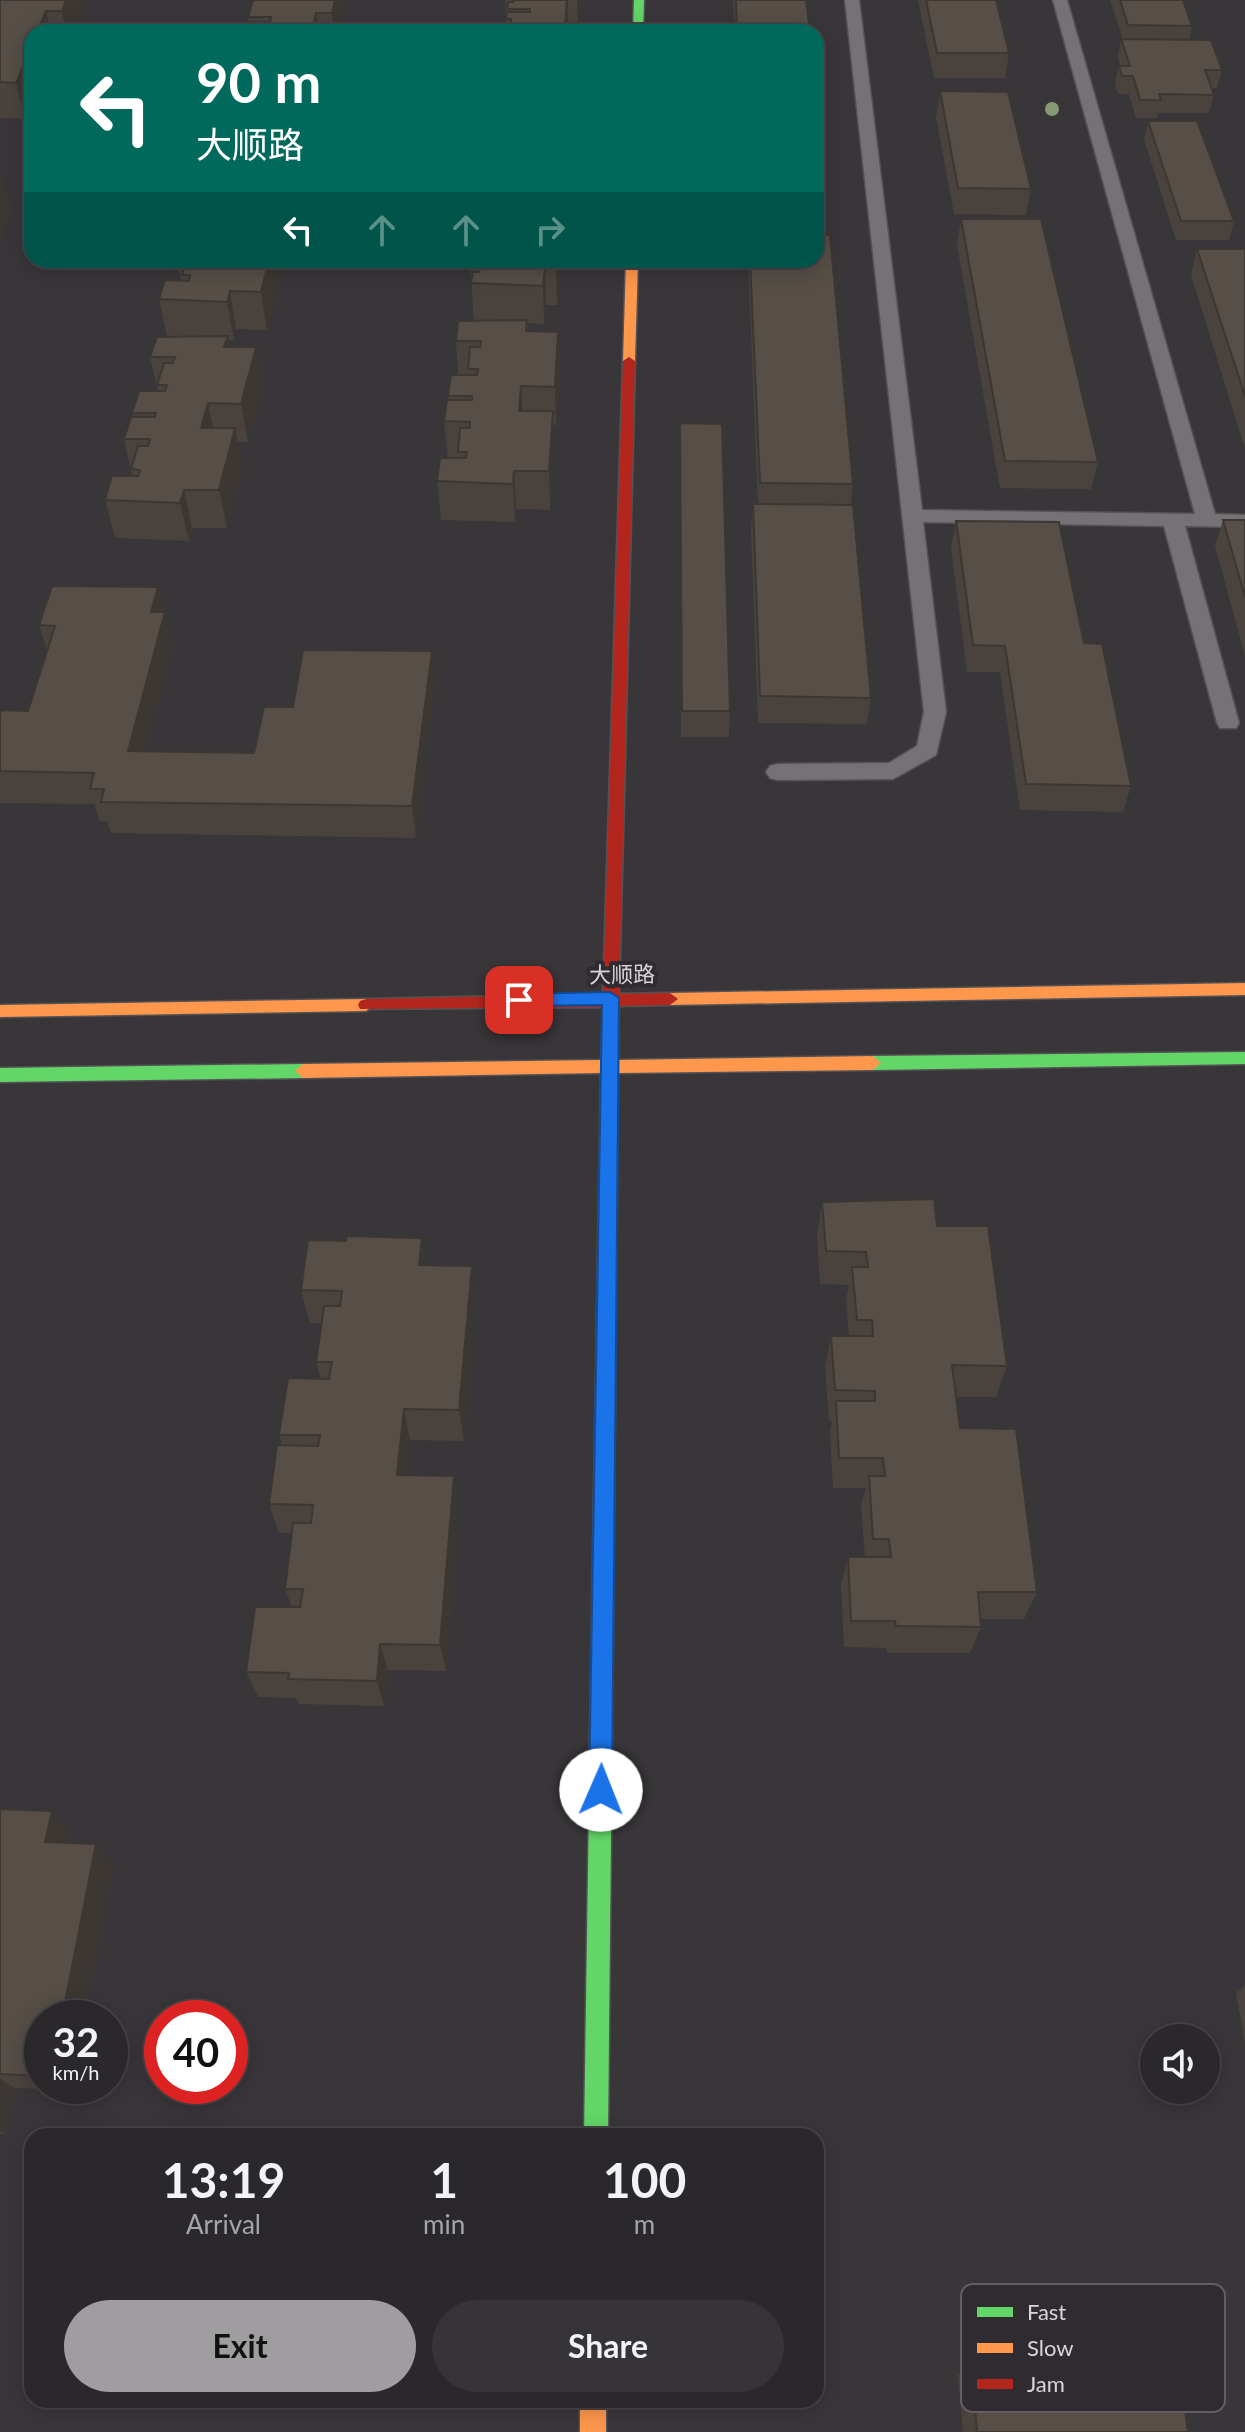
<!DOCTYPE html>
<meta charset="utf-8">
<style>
:root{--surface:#2b282c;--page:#373438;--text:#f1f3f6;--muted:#a6a6a9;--line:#474448;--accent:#a09da1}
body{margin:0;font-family:Lato,"Noto Sans SC",sans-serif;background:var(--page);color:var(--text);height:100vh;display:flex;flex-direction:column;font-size:30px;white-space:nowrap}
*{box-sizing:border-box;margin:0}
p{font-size:26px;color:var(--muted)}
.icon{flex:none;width:44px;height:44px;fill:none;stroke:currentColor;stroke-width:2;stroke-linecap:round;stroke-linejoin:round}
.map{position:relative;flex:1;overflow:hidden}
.panel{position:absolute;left:24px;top:2128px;width:800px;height:280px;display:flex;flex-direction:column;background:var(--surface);border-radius:24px;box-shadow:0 4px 20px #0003,0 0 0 2px var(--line)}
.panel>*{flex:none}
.hud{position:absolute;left:24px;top:24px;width:800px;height:244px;border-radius:24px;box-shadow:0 4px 20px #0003,0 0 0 2px var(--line);background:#00695c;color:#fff;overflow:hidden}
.buttons{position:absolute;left:1140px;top:2024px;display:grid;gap:16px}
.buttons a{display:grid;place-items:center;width:80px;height:80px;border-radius:50%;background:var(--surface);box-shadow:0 4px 20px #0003,0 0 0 2px var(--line);font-size:40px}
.speed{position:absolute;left:24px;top:2000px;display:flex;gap:16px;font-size:40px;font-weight:700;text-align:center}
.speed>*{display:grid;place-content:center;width:104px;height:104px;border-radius:50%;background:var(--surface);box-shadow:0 4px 20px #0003,0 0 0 2px var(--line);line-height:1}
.speed small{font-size:20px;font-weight:400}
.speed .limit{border:12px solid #d22;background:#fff;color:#111}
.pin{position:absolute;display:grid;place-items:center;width:68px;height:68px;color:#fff;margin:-34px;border-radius:16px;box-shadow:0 4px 12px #0006}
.me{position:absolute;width:88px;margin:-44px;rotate:1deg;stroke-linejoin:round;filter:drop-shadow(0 0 6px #0008)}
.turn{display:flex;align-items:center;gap:28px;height:168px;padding:0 40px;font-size:36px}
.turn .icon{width:104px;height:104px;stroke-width:2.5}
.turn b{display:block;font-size:56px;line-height:68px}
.lanes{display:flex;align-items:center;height:76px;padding:0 40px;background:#0003;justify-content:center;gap:40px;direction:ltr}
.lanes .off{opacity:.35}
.eta{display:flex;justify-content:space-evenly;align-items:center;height:136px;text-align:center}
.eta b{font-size:48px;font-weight:700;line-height:56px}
.cta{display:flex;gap:16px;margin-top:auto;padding:16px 40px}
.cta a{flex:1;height:92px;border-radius:48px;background:var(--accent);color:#111;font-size:32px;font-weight:700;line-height:92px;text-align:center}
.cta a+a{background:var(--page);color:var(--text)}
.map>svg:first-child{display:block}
</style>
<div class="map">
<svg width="1245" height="2432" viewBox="0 0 1245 2432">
<rect width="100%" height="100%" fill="#39363a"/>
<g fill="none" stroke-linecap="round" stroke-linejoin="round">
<!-- lane casing -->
<g stroke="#555256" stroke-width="3">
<path id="lane" d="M845 0H859L922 510 1195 514 1053 0H1067L1215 514 1245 515V527L1185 526 1239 723 1236 728H1220L1217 723 1164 526 923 522 946 712 936 755 893 779 778 780 770 778 766 772 770 766 778 764 889 763 917 746 924 712Z"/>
</g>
<!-- fast casing -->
<g stroke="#555256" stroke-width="3">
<path id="fast" d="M634 0H644L643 32H633Z
M1245 1052V1064L873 1070 865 1063 873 1056Z
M303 1064 311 1071 303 1078 0 1082V1068Z
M601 1726 609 1729 612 1737 608 2136H584L590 1737 593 1729Z"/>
</g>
<!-- slow casing -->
<g stroke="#555256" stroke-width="3">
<path id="slow" d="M626 260H638L635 361 629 365 623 361Z
M1245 983V995L670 1005 662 999 670 993Z
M366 999 374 1005 366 1011 0 1017V1005Z
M610 1032 618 1038V1060L873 1056 881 1063 873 1070 618 1073 612 1737 609 1745 601 1748 593 1745 590 1737 601 1073 303 1078 295 1071 303 1064 601 1060 602 1038Z
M580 2400H606V2432H580Z"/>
</g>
<!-- jam casing -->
<g stroke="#555256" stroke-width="3">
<path id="jam" d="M629 357 635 361 619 994 670 993 678 999 670 1005 619 1006 618 1038 610 1044 602 1038 603 1007 360 1009 358 1005 360 1001 366 999 603 994 623 361Z"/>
</g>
<!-- lane -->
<use href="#lane" fill="#747275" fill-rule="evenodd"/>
<!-- fast -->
<use href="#fast" fill="#63d668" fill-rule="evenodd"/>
<!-- slow -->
<use href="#slow" fill="#ff974d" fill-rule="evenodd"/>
<!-- jam -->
<use href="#jam" fill="#b3261e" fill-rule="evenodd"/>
</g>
<!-- trees -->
<circle fill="#859a72" cx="1052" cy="109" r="7"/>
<!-- wall -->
<path fill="#4a433d" d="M0 0 84 11 76 32H32V104L25 119 0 118Z
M253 0H347H343L344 13 340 32H245L249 22 248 17Z
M505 0H580L578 32H504L506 27Z
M733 0H806L810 32H735Z
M918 0H996L1009 53 1005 78H934Z
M1110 0H1183L1192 26 1189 40 1222 70 1217 88H1211L1214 95 1209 113H1158L1157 118H1136L1129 94H1118L1115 84 1119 66H1120L1118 57 1121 39H1123Z
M940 91 1031 189 1026 215 954 214 936 117Z
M816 120 824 214 822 235 853 484 851 505 871 698 867 724 758 723 751 530 753 504H758L748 260H816Z
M1148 121 1234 221 1229 240H1176L1144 139Z
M961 219 1098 462 1091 489 1000 488 957 245Z
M1197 249H1245V449L1191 275Z
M177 260H277L280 280 267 330 236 329 234 340H228L230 347H256L263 386 248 442H238L242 467 227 528H192L189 541 115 538 105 500 132 476 124 439 133 417 132 413 158 391 150 357 167 337 159 299 181 281Z
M470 260H560L557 305H546L544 324 527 323 528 331 558 332 560 370 556 425H553L554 449 550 510 516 509 515 522 441 520 437 481 448 458 444 421 448 396 458 375 456 341 474 321Z
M680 423 730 711 729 737H681Z
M1223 520H1245V656L1215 546Z
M956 521 1084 643 1131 786 1123 812 1020 810 1000 672H967L951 548Z
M158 587 173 645 145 751 254 753 293 707 432 651 435 683 416 838 111 833 107 821H100L94 804 0 803V714L28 711 47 650 39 625Z
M822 1202 937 1226 1007 1366 996 1397H956L960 1428 1037 1592 1024 1619H981V1627L970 1653H887V1648L844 1647 841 1585 848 1557H865L861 1505 866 1488H833L830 1432 832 1421H829L825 1368 831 1336H849L846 1300 849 1285 820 1284 817 1236Z
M426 1265 472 1266 476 1299 464 1441 410 1440 407 1475 459 1505 446 1671 388 1670 384 1706 299 1704 296 1698 258 1697 246 1672 292 1607 285 1589 292 1533H279L269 1504 282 1445 279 1435 321 1379 316 1362 321 1323H310L301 1290Z
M0 1809 71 1833 69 1843 113 1865 84 2018H42V2086H72L71 2090 15 2088 6 2134H0Z
M1245 1986V2043L1236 1993Z
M972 2371 1148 2402 1188 2432H963L958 2375Z"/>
<!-- shaded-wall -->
<path fill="#3c3732" d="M66 0H82L84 11 76 32H66L62 11Z
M335 0H343L344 13 340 32H334L332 13Z
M568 0V32H566Z
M577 0H580L578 32Z
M46 11 51 32 40 25Z
M316 13 319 32 313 27Z
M22 68 31 104 25 119 16 83Z
M3 175 13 212 0 242V182Z
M269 260H277L280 280 267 330 261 292Z
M557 260H560L557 305 556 267Z
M545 267 546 305 544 324 543 286Z
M230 291 236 329 234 340 227 302Z
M558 332 560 370 556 425 555 387Z
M228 336 235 374 224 347Z
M256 347 263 386 248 442 241 404Z
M521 386 523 424 519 411Z
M208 403 216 441 201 428Z
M553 411 554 449 550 510 549 471Z
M235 428 242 467 227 528 219 490Z
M514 471 516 509 515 522 513 484Z
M184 490 192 528 189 541 180 503Z
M158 587 173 645 137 782 128 751 151 612Z
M432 651 435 683 416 838 412 806Z
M422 1238 427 1271 419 1265Z
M472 1266 476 1299 464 1441 459 1410Z
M404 1409 410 1440 404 1504 397 1475Z
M454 1476 459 1505 446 1671 440 1645Z
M380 1644 388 1670 384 1706 377 1681Z
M52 1811 71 1833 64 1863 45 1842Z
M96 1844 113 1865 84 2018H62Z
M0 2079 15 2088 6 2134 0 2131Z"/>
<!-- building -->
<path fill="#564e47" stroke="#3c3732" stroke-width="2" d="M0 0H66L62 11H46L40 25H56L53 32H32V68H22L16 83 0 82Z
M253 0H335L332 13H316L313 27H329L328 32H245L248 22H270L271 17H248Z
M514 0H567L565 25H575L574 32H504V27H510L511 19H506L507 12H530V9H507L508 2H513Z
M736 0H806L810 32H737Z
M926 0H996L1009 53H937Z
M1120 0H1183L1192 26 1128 25Z
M1121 39 1211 40 1222 70H1205L1214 95 1159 94 1161 100H1140L1133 76H1122L1119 66H1130Z
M940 91 1008 92 1031 189 958 188Z
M816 120 824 214H816Z
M1148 121H1197L1234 221H1181Z
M961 219H1041L1098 462 1005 461Z
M816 235H830L853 484 760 483 750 260H816Z
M1197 249H1245V396Z
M186 260H269L261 292 230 291 227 302 159 299 165 280 189 281 190 275H182Z
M473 260H557L556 267H545L543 286 471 283 473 272H479L480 262H473Z
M527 320 526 331 558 332 555 387 521 386 519 411H553L549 471H514L513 484 437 481 440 458H466L467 452H458L460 428H470V422L444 421 447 400H472V396H448L451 375H477L478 369H468L470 347H480L481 341H456L458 321Z
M228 336 224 347H256L241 404 208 403 201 428H235L219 490H184L180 503 105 500 112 476H138L140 470 131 469 138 446H148L150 439H124L131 417H155L156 413H132L139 391H165L167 385H157L164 363H173L175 357H150L157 337Z
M680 423 722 424 730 711H682Z
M753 504 853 505 871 698 760 696Z
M1223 520H1245V597Z
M956 521 1059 522 1084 643 1102 644 1131 786 1026 784 1005 646 973 645Z
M52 586 158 587 151 612H165L128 751 254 753 264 707H293L303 650 432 651 412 806 101 802 104 789H90L94 773 0 771V714L1 710 28 711 55 626 39 625Z
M934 1199 937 1226H988L1007 1366 952 1365 960 1428 1016 1429 1037 1592H978L981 1627 896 1626 895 1621H851L848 1557H891L889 1539H873L869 1476H885L883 1458H839L836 1401H875V1391L835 1390 831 1336H873L872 1320H857L852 1267H868L866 1252 826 1251 822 1202Z
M347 1236 422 1238 419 1265 472 1266 459 1410 404 1409 397 1475 454 1476 440 1645 380 1644 377 1681 288 1679 289 1673 246 1672 255 1607H300L303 1589H285L293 1523H311L313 1505 269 1504 277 1445 318 1446 320 1435H279L288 1378 329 1379 332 1362H316L324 1306H340L342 1291 301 1290 308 1240 346 1241Z
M0 1809 52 1811 45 1842 96 1844 62 2018H42V2076L0 2074Z
M972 2371 1144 2374 1148 2402 1184 2403 1188 2432H977Z"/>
<!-- route -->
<path fill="#1a73e8" stroke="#114b97" stroke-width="2" d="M610 992 619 998 612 1790 608 1798 601 1801 593 1798 589 1790 602 1005 519 1006 511 1000 519 994Z"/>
<g text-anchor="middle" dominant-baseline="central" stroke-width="8" stroke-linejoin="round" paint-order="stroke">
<!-- street labels -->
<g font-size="22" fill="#d8d5d9" stroke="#302b31">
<text transform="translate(622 974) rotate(-1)">大顺路</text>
</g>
</g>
<!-- legend -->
<rect x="961" y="2284" width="264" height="128" rx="12" fill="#302b31" stroke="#625e63" stroke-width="2"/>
<rect x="977" y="2307" width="36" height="10" fill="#63d668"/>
<rect x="977" y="2343" width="36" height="10" fill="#ff974d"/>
<rect x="977" y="2379" width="36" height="10" fill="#b3261e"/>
<g font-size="22" fill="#d8d5d9">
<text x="1027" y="2320">Fast</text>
<text x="1027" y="2356">Slow</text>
<text x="1027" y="2392">Jam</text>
</g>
</svg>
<div class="buttons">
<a><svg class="icon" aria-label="sound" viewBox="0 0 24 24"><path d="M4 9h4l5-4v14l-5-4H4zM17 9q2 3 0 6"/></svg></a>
</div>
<div class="speed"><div>32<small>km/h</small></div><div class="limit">40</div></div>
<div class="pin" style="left:519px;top:1000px;background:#d93025"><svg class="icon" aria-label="arrive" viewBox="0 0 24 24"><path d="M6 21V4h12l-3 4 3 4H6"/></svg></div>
<svg class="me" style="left:601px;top:1790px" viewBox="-20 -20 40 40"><circle r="19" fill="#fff"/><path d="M0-13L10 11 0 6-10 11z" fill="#1a73e8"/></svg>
<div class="hud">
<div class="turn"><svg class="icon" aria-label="left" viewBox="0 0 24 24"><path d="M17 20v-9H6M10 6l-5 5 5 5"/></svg><div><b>90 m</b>大顺路</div></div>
<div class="lanes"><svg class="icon" aria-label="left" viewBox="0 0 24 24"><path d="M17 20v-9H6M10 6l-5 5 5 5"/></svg><svg class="icon off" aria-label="ahead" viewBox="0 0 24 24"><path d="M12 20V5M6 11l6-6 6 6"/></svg><svg class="icon off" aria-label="ahead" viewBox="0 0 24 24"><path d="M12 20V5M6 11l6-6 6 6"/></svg><svg class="icon off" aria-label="right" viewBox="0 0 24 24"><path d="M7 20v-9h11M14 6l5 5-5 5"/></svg></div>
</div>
<section class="panel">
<div class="eta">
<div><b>13:19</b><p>Arrival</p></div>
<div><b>1</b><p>min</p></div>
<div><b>100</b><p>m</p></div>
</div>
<div class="cta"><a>Exit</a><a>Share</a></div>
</section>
</div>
